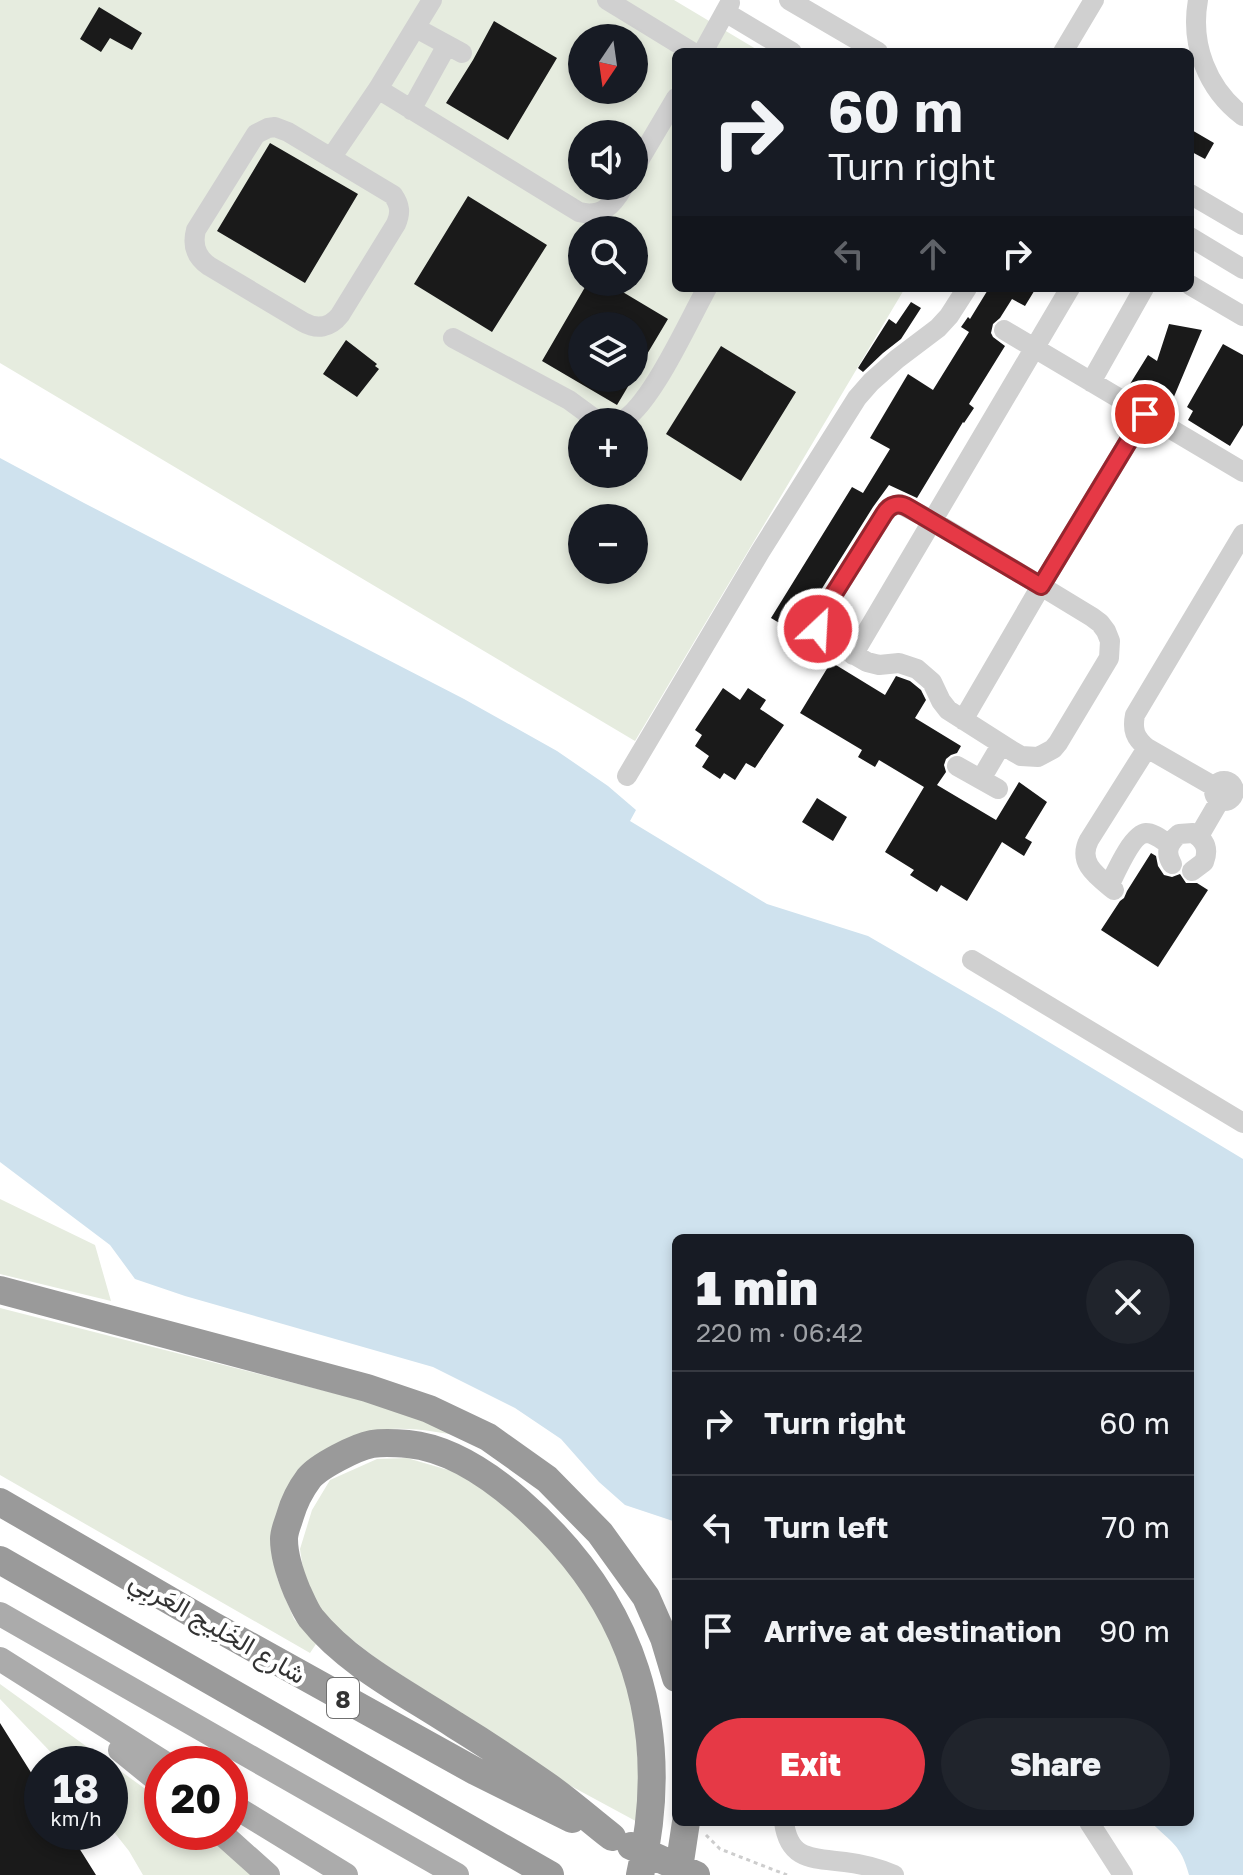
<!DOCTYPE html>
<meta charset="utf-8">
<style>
:root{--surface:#171b24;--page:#20242c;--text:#f1f3f6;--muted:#9ea1a6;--line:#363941;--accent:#e63946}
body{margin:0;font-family:"Golos Text",Vazirmatn,sans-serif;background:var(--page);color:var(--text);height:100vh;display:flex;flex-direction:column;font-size:30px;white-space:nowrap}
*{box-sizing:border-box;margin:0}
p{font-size:26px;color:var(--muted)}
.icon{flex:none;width:44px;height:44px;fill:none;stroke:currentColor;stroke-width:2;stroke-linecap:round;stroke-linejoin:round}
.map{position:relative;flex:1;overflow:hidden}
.side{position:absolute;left:672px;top:1234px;width:522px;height:592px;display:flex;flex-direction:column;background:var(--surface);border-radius:12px;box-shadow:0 4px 12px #0003}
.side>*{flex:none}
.guide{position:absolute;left:672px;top:48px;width:522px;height:244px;border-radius:12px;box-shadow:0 4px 12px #0003;background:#171b24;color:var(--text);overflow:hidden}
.needle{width:52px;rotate:193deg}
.fabs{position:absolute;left:568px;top:24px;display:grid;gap:16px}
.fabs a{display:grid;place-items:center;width:80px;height:80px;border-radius:50%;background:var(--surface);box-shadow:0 4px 12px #0003;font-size:40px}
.speed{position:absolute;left:24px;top:1746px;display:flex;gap:16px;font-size:40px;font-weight:700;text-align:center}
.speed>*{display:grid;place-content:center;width:104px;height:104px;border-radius:50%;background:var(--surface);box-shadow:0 4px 12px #0003;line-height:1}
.speed small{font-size:20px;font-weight:400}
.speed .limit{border:12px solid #d22;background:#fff;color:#111}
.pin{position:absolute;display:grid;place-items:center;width:68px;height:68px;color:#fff;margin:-34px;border:4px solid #fff;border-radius:50%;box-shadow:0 2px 8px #0007}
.me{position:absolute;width:88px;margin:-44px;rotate:25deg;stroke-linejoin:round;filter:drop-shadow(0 0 6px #0008)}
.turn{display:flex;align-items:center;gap:28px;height:168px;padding:0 24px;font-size:36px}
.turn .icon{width:104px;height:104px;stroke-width:2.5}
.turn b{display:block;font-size:56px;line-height:68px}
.lanes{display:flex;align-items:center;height:76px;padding:0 24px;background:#0003;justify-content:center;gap:40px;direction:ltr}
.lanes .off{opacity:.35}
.round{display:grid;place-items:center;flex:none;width:84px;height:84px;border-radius:42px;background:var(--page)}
.headline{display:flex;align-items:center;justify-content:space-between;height:136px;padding:0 24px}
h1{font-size:48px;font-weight:800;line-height:60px}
.action{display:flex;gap:16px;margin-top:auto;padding:16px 24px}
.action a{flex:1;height:92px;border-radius:48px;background:var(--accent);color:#fff;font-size:32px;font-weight:800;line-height:92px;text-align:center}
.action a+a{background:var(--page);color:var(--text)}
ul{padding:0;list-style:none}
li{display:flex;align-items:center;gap:24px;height:104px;padding:0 24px;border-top:2px solid var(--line)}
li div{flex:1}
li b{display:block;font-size:30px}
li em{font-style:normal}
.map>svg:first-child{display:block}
</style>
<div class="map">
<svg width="1243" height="1875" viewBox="0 0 1243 1875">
<rect width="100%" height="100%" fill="#fff"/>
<!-- green -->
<path fill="#e6ecdf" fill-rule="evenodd" d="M0 0H674L761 52H676V288H905L635 741 0 363ZM582 38H634V90H582ZM582 134H634V186H582ZM582 230H634V282H582ZM582 326H634V378H582ZM582 422H634V474H582ZM582 518H634V570H582Z
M0 1199 95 1245 111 1301 0 1274Z
M0 1308 392 1408 465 1437C431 1431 395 1423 361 1435 350 1439 286 1523 274 1538L277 1578 294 1619 316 1644 310 1653 0 1475Z
M407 1458 455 1472 488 1487 579 1573 632 1687 643 1825 569 1785 377 1659 337 1628 319 1611 305 1582 300 1549 312 1510 330 1480 377 1459Z
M0 1684 162 1801V1832H205L253 1875H143L129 1851 110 1827V1764H62L0 1699Z"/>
<!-- water -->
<path fill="#cfe2ee" d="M0 458 84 503 464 699 557 751 608 786 636 810 630 821 767 904 868 936 999 1012 1243 1159V1875H1189C1181 1844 1171 1843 1151 1822H1190V1238H676V1522L625 1505 599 1482 561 1439 515 1408 433 1367 185 1296 135 1279 110 1245 0 1162Z"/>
<!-- building -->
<path fill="#1a1a1a" d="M99 7 142 33 132 50 110 38 101 52 80 39Z
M494 21 557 58 508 140 446 103 473 60Z
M1190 129 1214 143 1205 159 1190 151Z
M270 143 358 194 305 283 217 231Z
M468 196 547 245 492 332 414 284Z
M588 282H606L668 319 634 376V326H582V378H633L617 405 542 361Z
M989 288H1036L1025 306 1012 299 1000 318 993 324 991 333 993 337 1005 346 969 404 974 408 964 423 963 422 917 498 889 485 873 507 811 606 803 601 786 627 771 618 852 487 863 493 890 449 870 438 908 374 933 390 969 332 961 327 968 317 970 319Z
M911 302 921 308 901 339 883 353 863 372 858 368 889 319 896 324Z
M1169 324 1202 330 1173 399 1172 398 1166 407 1130 384 1148 355 1157 361Z
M346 340 377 364 375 366 379 369 357 397 323 374Z
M1223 344 1243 355V425L1230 446 1188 420 1193 411 1187 407Z
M721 346 796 392 741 481 666 434Z
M831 662 885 695 896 676 910 681 921 690 926 700 915 718 961 746 957 753 951 755 946 759 944 765 946 772 937 785 996 820 1019 782 1047 802 1025 838 1032 842 1024 856 1002 842 967 901 941 885 937 892 910 875 914 870 885 852 924 787 879 760 875 767 858 757 862 750 800 713Z
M723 688 740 700 748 688 766 700 760 709 784 725 755 768 746 763 735 780 724 773 720 779 702 767 709 756 695 746 702 735 695 730Z
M817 798 847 817 833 841 802 822Z
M1151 853 1156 856 1158 866 1164 875 1172 877 1180 874 1186 883H1197L1208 890 1158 967 1101 930 1120 901 1124 898 1127 891Z
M0 1723 42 1790V1832H69L96 1875H0Z"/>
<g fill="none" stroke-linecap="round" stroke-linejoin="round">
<!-- path -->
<path stroke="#cdcdcd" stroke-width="3" stroke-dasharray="4 4" stroke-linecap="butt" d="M706 1835 720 1849 787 1875"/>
<!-- minor -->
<path stroke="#d0d0d0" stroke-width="20" d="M607 0 692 52
M789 0 878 52
M1198 0C1190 44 1207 89 1243 116
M725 12 792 52
M416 28 462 53
M703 52 730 3
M1063 52 1094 0
M378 89 579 212C602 218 613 205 624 186
M411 110 447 45
M275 127 288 132 393 195C400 205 401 213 396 224L340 315C330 328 317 330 303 322L209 266C196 257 192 245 196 230L256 134 268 128Z
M331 158 378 89 432 0
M634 169 676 98
M1190 194 1243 225
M1190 237 1243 269
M1190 285 1243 316
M1004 330 1243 472
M453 338 569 400 599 422
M1091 382 1144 288
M620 422C650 408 689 320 707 288
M900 504 933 521 1041 586 1092 617 1100 623 1106 631 1110 641 1109 658 1058 743 1053 749 1038 757 1021 756 1014 752 948 710 941 701 932 682 917 669 899 663 879 665 867 662 822 636 817 624 820 616 884 514 890 507Z
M853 655 1070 288
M963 720 1041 586 1145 414
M957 766 998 789
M627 776 760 552 857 398 871 382 897 359 938 328 949 316 967 288
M981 779 1001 745
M1214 791a10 10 0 1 1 20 0a10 10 0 1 1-20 0Z
M1215 787 1147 748C1135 738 1132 730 1135 715L1243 534
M1199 836 1220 800
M1172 864C1165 853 1168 843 1179 834L1193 833C1205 840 1209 849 1204 862L1192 871
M1109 886C1115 874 1132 834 1146 833 1154 833 1162 840 1169 844
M1114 890C1097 876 1077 863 1089 840L1147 748
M972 960 1243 1123
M784 1822C789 1861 813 1858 845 1862 861 1864 878 1868 894 1875
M1089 1822 1123 1875"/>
<!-- major -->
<path stroke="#ababab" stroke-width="24" d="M0 1614 457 1875
M0 1659 166 1764
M120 1750 162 1784
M230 1804 346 1875
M220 1832 268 1875"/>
<!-- highway -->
<path stroke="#9a9a9a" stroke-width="28" d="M0 1290 367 1388 429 1409 488 1437 547 1479 600 1533 646 1597 664 1638 676 1678
M0 1502 212 1625 475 1771 572 1819
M0 1560 550 1875
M612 1837C590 1820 569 1801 546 1785 516 1764 486 1744 455 1725 406 1693 348 1664 311 1618 305 1610 301 1599 297 1591 290 1574 284 1557 284 1539 284 1531 288 1523 290 1516 294 1502 300 1490 309 1478 319 1466 356 1447 372 1444 383 1442 397 1443 408 1444 449 1448 489 1475 519 1501 634 1601 674 1727 640 1875
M631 1846 696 1875
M678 1875 686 1822"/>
</g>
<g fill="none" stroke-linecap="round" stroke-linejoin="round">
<!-- route casing -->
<g stroke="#96252e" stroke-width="20">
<path id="route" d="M818 629 820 616 884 514C890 504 899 502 909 508L1041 586 1145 414"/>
</g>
<!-- route -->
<use href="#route" stroke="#e63946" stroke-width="14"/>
</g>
<g text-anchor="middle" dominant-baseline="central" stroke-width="8" stroke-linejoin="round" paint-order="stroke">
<!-- shield labels -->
<rect fill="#fff" stroke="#707070" stroke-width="2" x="327" y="1678" width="32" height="40" rx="6"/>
<g font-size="24" font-weight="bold" fill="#333">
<text x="343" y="1698">8</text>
</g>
<!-- street labels -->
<g font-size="26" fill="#333" stroke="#fff">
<text transform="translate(218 1627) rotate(30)">شارع الخَلِيج العَربِي</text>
</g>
</g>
</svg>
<div class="fabs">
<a><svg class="needle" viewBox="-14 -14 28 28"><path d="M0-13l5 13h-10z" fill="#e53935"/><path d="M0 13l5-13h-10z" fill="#9ea1a6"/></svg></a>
<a><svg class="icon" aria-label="sound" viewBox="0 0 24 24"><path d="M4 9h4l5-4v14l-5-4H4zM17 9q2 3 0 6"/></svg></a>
<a><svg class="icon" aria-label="search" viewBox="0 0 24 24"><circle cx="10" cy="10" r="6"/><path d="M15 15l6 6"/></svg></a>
<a><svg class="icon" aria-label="layers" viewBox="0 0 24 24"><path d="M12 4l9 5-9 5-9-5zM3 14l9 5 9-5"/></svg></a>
<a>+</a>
<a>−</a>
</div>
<div class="speed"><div>18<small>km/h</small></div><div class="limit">20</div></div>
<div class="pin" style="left:1145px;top:414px;background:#d93025"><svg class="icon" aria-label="arrive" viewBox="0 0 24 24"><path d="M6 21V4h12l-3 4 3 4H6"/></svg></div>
<svg class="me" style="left:818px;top:629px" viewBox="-20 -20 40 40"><circle r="17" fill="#e63946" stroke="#fff" stroke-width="3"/><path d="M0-11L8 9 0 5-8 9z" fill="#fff"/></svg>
<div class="guide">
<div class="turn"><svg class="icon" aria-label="right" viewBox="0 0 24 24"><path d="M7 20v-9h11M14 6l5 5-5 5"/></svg><div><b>60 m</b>Turn right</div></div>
<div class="lanes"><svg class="icon off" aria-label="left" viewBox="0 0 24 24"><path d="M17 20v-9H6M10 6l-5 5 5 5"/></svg><svg class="icon off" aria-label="ahead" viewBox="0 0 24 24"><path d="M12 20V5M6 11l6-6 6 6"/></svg><svg class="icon" aria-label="right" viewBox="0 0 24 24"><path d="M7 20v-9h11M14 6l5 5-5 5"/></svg></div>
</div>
<section class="side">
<div class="headline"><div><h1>1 min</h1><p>220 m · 06:42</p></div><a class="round"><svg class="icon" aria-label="close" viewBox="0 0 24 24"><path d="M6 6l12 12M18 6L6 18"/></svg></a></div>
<ul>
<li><svg class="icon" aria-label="right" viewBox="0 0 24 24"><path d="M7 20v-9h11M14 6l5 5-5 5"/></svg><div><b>Turn right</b></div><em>60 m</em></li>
<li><svg class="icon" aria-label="left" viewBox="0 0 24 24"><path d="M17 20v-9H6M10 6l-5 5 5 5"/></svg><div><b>Turn left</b></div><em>70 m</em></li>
<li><svg class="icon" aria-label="arrive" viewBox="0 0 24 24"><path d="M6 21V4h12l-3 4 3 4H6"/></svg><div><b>Arrive at destination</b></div><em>90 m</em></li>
</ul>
<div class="action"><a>Exit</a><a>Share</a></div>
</section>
</div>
